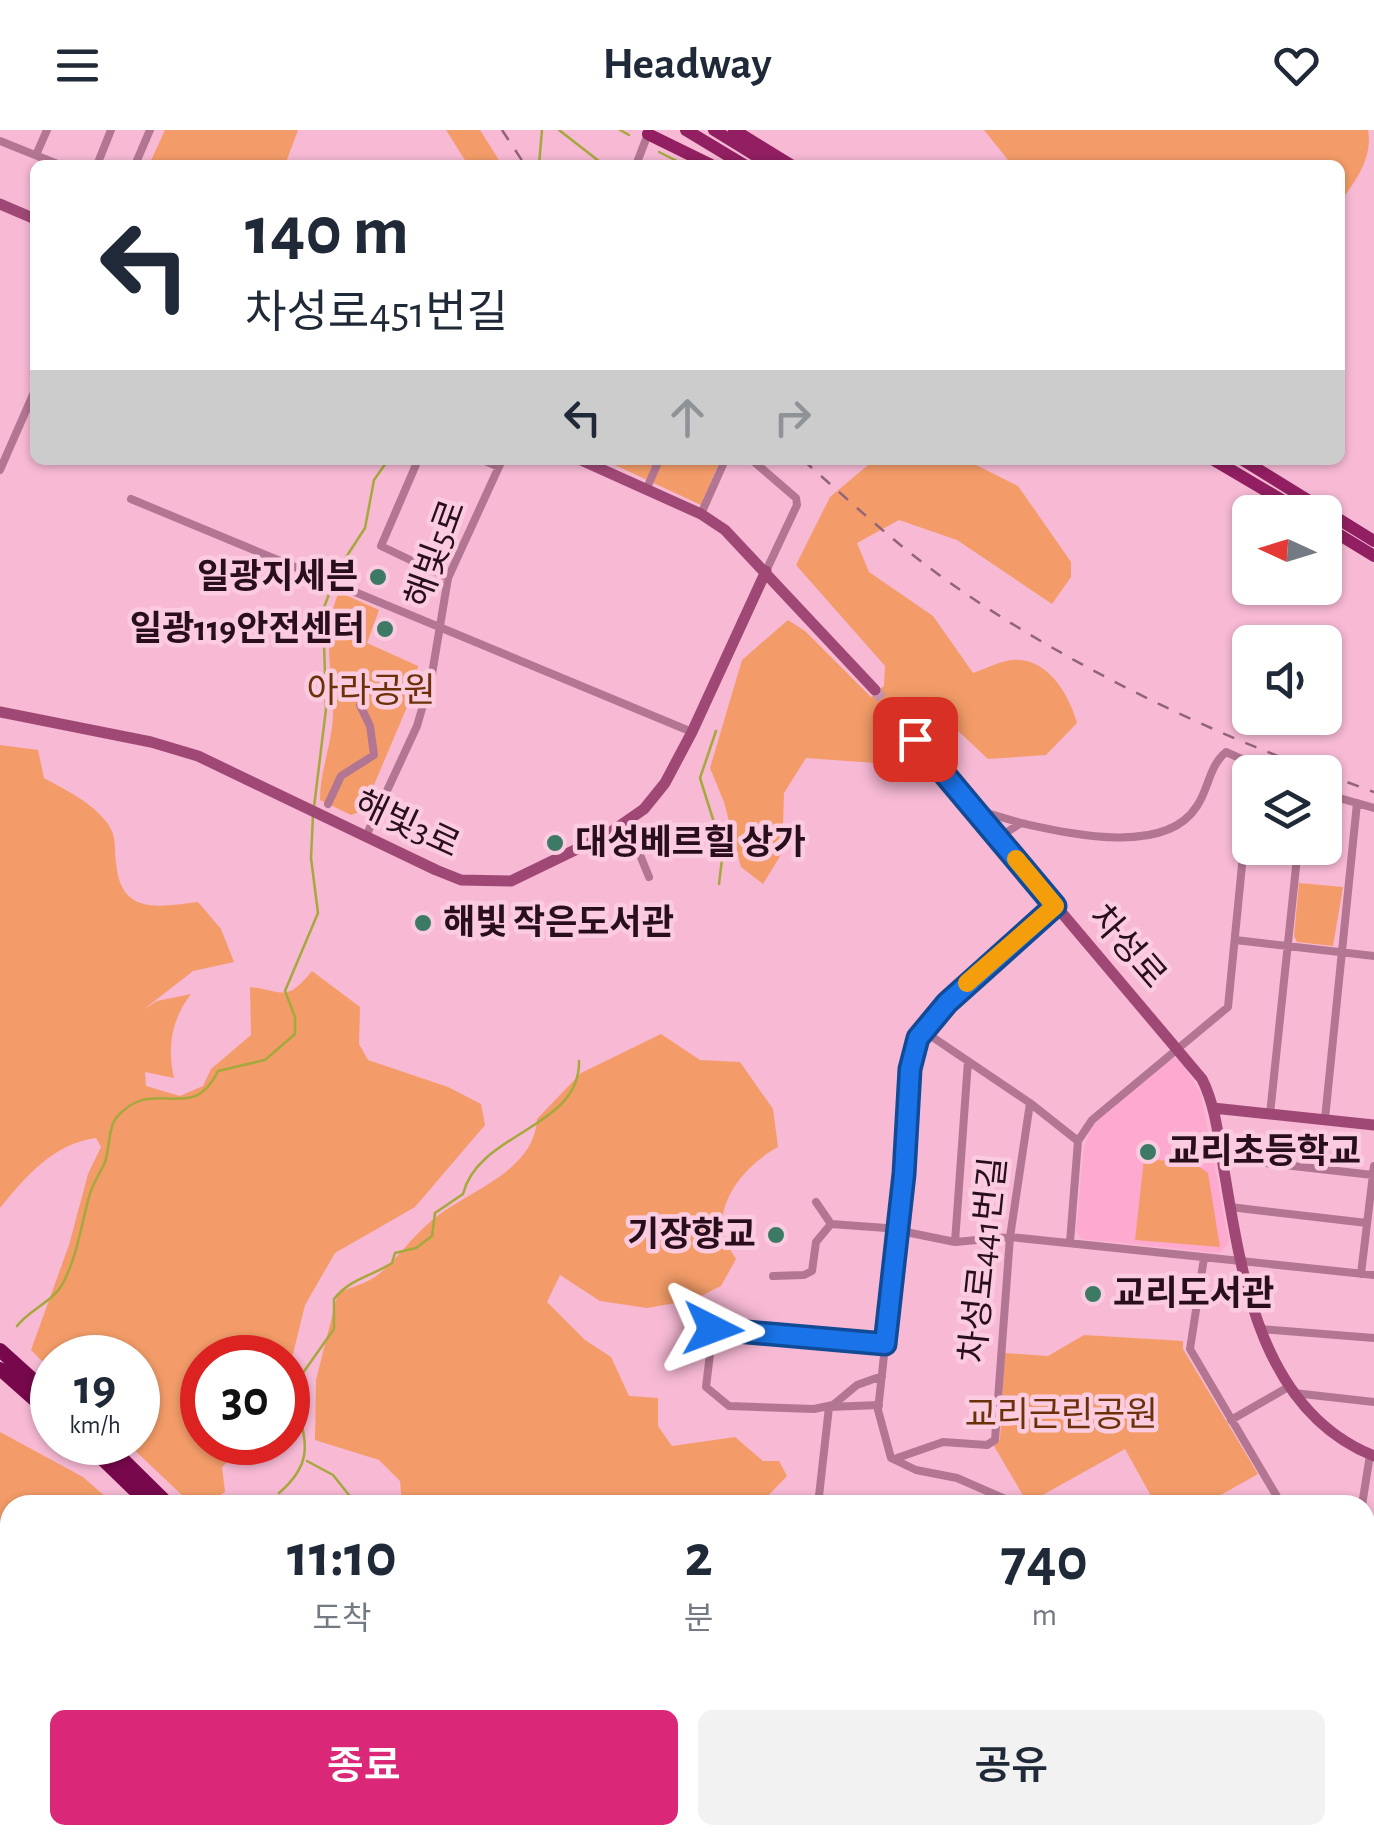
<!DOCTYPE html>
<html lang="ko">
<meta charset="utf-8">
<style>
:root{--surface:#fff;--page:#f2f2f3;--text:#1f2937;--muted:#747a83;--accent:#db2777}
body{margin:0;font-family:"Alegreya Sans","Noto Sans KR",sans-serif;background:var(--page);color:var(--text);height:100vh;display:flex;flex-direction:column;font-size:38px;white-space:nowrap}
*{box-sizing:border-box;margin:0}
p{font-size:32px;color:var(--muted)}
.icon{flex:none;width:55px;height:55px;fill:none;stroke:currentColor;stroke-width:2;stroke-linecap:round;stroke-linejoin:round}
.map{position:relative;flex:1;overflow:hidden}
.drawer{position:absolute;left:0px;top:1365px;width:1375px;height:350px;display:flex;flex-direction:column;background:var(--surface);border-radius:30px 30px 0 0;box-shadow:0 2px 8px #0004}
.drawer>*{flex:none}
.hud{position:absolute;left:30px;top:30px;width:1315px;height:305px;border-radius:15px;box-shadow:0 2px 8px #0004;background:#fff;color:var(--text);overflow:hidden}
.needle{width:65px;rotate:274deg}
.tools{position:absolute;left:1232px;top:365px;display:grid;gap:20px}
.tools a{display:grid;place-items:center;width:110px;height:110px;border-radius:15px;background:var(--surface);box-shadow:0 2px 8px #0004;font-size:50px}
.speed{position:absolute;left:30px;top:1205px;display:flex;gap:20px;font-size:50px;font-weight:700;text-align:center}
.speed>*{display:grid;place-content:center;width:130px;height:130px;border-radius:50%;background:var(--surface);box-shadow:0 2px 8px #0004;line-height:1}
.speed small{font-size:25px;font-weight:400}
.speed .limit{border:15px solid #d22;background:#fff;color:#111}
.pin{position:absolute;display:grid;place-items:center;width:85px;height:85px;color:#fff;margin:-42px;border-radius:20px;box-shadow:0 5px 15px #0006}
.me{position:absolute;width:110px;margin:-55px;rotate:93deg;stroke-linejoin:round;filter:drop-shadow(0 0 8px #0008)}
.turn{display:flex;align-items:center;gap:35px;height:210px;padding:0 50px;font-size:45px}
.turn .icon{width:130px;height:130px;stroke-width:2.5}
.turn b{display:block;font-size:70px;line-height:85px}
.lanes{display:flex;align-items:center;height:95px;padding:0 50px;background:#0003;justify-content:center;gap:50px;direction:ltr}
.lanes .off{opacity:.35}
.eta{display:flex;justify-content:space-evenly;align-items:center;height:170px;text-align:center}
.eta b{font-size:60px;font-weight:600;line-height:70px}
.action{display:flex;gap:20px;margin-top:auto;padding:20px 50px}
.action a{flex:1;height:115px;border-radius:15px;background:var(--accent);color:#fff;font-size:40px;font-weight:600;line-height:115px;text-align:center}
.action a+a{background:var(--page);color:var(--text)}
header{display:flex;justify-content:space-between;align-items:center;height:130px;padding:0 50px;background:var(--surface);font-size:45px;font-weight:600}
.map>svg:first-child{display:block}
</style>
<header><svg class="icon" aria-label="menu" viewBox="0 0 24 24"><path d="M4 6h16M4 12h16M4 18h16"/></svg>Headway<svg class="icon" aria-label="heart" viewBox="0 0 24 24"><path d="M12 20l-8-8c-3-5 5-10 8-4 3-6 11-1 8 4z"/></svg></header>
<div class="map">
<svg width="1374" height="1715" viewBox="0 0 1374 1715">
<rect width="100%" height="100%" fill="#f7b9d4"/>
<!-- built -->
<path fill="#fda9d0" d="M1169 927 1180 929 1201 964 1229 1112 1220 1123 1082 1109 1076 1101 1084 1017 1093 993Z"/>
<!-- green -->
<path fill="#f39c69" d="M165 0H298L285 35H149Z
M446 0H480L502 35H468Z
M984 0H1368C1373 27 1356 51 1340 72V35H1012Z
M604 330H720L701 375Z
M874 330H966L1018 356 1071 432V447L1052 474 957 410 899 390 857 413 869 442 933 486 973 543C985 539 1000 531 1012 530 1048 527 1069 565 1077 593L1046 625 988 629 955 598 915 591 895 610 917 636 806 628 784 663 782 723 763 754 741 737 724 672 710 638 742 530 788 490 805 501 871 567 884 556 885 536 796 435 830 367Z
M339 462 379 480 367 513 418 536 412 565 363 681 351 685 320 670C320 641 332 614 333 585 333 543 321 502 339 462Z
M0 615 38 620 44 648C67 661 92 672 108 694 117 707 114 717 116 732 120 785 157 777 198 772L221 799 234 832 193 841 143 880 157 871 191 864C171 890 167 918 174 948L145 942 146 956 180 966 203 956 211 939 251 905 250 857C284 861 286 873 312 841L360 877 359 914 368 930 448 957 481 974 485 995 415 1077 335 1123 305 1175 288 1244V1228H202V1312L247 1313 222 1337 225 1362C209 1374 201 1380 184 1367L127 1313 138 1312V1228H52V1241L31 1220 69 1115 88 1044 101 1017 96 1008C54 1013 25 1047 0 1078Z
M1299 753 1343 757 1333 816 1297 812 1294 806Z
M661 904 700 930 740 932 773 979 778 1017C749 1033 720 1064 722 1100 723 1109 731 1121 736 1129L721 1156 693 1170 647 1178 600 1171 560 1145 547 1172 585 1210 611 1227 629 1266 658 1268V1296L672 1316 735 1307 763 1331H779L787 1346 759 1375H402L400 1351 379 1330 315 1310 316 1250 338 1163C351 1157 369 1153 380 1143 398 1128 411 1108 429 1093 463 1062 534 1044 537 989L581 943Z
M1144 1029 1194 1033 1208 1043 1220 1117 1135 1110Z
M1084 1205 1183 1211V1219L1258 1344 1203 1375H1156L1125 1319 1032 1371 1024 1367 994 1316 1000 1309 1005 1223 1048 1226Z
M0 1302 83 1347 115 1375H10V1394L0 1390Z
M10 1515V1705H407L413 1715H0V1528Z
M1374 1626V1715H549L553 1705H1365V1629Z"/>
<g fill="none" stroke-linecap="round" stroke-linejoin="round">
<!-- stream -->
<path stroke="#a5a83c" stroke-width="2.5" d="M559 0 604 35
M620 0 629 5
M659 22 685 35
M539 35 542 0
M716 601 700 648 723 721 719 754
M314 677 326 579 323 480 339 438 365 398 374 350 388 330
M17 1196C29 1180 52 1172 62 1155 77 1128 81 1096 89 1067 92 1054 100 1044 105 1032 110 1018 108 999 116 988 154 943 191 997 218 941L265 930 295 904V887L285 861 318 783 311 728 313 685
M307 1331 333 1345 357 1375
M279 1363C320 1328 302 1305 293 1257L334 1199V1169C351 1148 370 1147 392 1133L395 1123 416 1118 432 1106 435 1083 463 1064C478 1002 581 998 579 931"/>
<!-- secondary-tunnel -->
<path stroke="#ce97af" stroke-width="11" stroke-dasharray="11 5.5" stroke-linecap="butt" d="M875 560 915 609"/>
<!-- street -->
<path stroke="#b37692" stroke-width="8" d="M0 11 60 35
M36 25 47 0
M97 35 111 0
M135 35 150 0
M636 35 648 4
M418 330 381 416 448 448
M483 330 499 337
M752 330 796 368 797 375 766 441
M0 340 35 260
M647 358 659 330
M131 369 692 602
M701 384 725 330
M1325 664 1374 678
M328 674 341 646 374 625 370 596 360 575
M977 680 1021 693
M627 693 649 747
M366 706 417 596 432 544 448 448 502 330
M999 707 1021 693C1067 703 1165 727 1197 676 1209 658 1209 636 1226 622L1271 642
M1235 810 1374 826
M922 900 1030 973 1078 1011
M1270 984 1298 718
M1325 989 1357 673
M1223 1033 1240 1030 1373 1045
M816 1072 831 1094
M1230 1077 1367 1093
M831 1094 886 1098 955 1112 1010 1107 1374 1145
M955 1112 968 931
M1070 1112 1078 1011 1092 990 1228 877 1250 654
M1204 1128 1190 1219 1282 1375
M1361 1144 1374 1036
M773 1146 804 1145 812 1141 816 1112 831 1094
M1260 1199 1374 1208
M882 1246 857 1255 833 1275 814 1279 729 1276 706 1257 713 1199 718 1197 885 1213
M1294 1263 1374 1272
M1231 1290 1290 1256
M897 1328 943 1312 987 1315 995 1310 1010 1107 1030 973
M818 1375 829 1277 879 1275
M1019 1375 957 1348 916 1340 891 1328 878 1280 904 1044 910 939 928 892 1055 776
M1362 1375 1370 1325
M1365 1427 1374 1444
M1365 1455 1374 1449
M1365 1531 1374 1528"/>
<!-- secondary -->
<path stroke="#a04875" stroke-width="11" d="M0 74 35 89
M581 330 701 384 725 400 875 560
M0 582 151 612 198 626 436 740 461 750 511 751 608 704 644 679 665 653 692 602 766 441
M915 609 1202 949C1217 979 1219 1014 1225 1046 1242 1150 1263 1282 1374 1326
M1213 978 1374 995"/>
<!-- primary -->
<path stroke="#911f61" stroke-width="12" d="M686 0 744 35
M714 0 771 35
M734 0 791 35
M648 4 711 35
M1214 330 1302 382
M1243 330 1374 411
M1325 396 1374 426"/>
<!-- highway -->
<path stroke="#77084c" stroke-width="14" d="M0 1220 52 1267
M0 1239 52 1285
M85 1312 150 1375
M105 1312 169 1375
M469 1705 479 1715
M493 1705 502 1715"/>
<!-- rail -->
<path stroke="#916479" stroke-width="2.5" stroke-dasharray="12 12" stroke-linecap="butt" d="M502 0 525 35
M803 330C851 372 896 415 949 452 1056 528 1196 597 1320 642
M1325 644 1374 662"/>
</g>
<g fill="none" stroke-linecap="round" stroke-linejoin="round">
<!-- route casing -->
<g stroke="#114b97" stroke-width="25">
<path id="route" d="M713 1199 885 1214 904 1044 910 939 918 908 947 873 1055 776 915 609"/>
</g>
<!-- route -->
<use href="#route" stroke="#1a73e8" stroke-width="18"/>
<!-- slow -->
<path stroke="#f59e0b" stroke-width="18" d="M967 853 1055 776 1016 729"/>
</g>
<!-- markers -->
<g fill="#3c7a66" stroke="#fbcbe0" stroke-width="4">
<circle cx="378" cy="447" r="10"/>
<circle cx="385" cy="499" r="10"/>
<circle cx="555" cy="713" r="10"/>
<circle cx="423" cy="793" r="10"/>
<circle cx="1148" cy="1022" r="10"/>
<circle cx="776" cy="1105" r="10"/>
<circle cx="1093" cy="1164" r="10"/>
</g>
<g text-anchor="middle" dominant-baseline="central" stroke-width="9" stroke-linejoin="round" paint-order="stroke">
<!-- street labels -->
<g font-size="35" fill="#290e1c" stroke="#fbcbe0">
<text transform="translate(436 424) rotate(-70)">해빛5로</text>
<text transform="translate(407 695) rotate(25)">해빛3로</text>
<text transform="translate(1127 817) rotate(49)">차성로</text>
<text transform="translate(984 1130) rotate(-84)">차성로441번길</text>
</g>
<!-- poi labels -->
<g font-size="35" font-weight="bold" fill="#290e1c" stroke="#fbcbe0" text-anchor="start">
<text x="358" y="447" text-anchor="end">일광지세븐</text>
<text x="365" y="499" text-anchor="end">일광119안전센터</text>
<text x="575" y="713">대성베르힐 상가</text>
<text x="443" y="793">해빛 작은도서관</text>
<text x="1168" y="1022">교리초등학교</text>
<text x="756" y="1105" text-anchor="end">기장향교</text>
<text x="1113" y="1164">교리도서관</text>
</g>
<!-- park labels -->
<g font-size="35" fill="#6b3209" stroke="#fbcbe0">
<text x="371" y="561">아라공원</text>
<text x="1061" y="1285">교리근린공원</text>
</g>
</g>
</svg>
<div class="tools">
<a><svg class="needle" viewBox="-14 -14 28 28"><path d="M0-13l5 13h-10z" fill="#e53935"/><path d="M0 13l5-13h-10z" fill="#747a83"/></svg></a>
<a><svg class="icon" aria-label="sound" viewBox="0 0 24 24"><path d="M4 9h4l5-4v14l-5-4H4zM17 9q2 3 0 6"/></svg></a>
<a><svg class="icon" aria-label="layers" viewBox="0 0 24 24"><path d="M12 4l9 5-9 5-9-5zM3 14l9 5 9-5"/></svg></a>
</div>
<div class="speed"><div>19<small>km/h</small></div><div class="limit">30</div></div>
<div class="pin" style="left:915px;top:609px;background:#d93025"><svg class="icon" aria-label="arrive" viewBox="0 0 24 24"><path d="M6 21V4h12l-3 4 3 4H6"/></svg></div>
<svg class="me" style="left:713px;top:1199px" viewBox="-20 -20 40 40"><path d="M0-17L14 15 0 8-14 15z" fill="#1a73e8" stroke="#fff" stroke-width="4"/></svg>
<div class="hud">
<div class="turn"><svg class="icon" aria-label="left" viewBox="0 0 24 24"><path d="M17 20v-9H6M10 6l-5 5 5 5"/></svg><div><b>140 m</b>차성로451번길</div></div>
<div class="lanes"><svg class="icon" aria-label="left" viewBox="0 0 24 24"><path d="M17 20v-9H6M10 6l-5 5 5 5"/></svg><svg class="icon off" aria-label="ahead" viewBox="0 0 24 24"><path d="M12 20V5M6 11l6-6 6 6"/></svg><svg class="icon off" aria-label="right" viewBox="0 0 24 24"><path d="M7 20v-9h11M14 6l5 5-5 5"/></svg></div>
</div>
<section class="drawer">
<div class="eta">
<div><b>11:10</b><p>도착</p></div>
<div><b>2</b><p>분</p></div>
<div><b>740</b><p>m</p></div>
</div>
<div class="action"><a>종료</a><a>공유</a></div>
</section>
</div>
